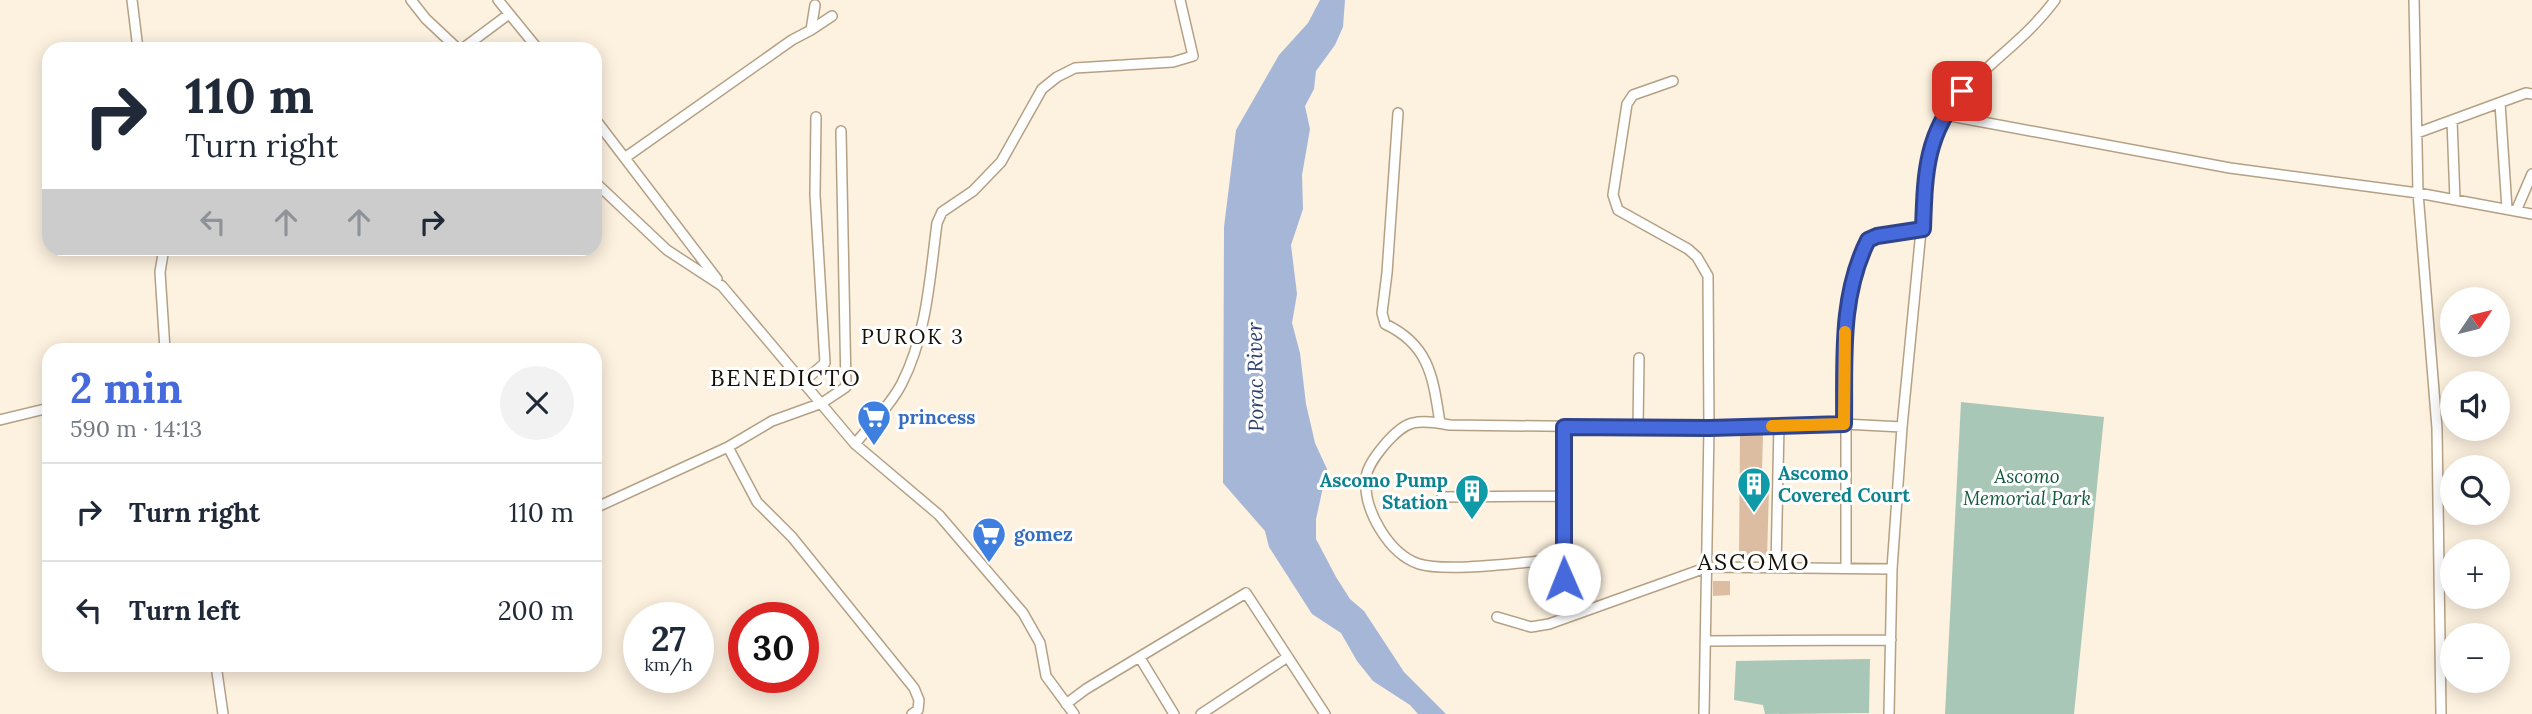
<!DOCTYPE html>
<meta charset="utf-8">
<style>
:root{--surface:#fff;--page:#f2f2f3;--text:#1f2937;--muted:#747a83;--line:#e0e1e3;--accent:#4669dc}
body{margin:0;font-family:Lora,serif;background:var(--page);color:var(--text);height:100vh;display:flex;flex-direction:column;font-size:26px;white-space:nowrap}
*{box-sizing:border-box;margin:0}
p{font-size:23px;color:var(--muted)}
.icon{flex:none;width:38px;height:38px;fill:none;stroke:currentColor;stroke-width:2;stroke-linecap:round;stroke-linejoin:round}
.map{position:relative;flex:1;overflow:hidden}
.side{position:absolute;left:42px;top:343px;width:560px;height:329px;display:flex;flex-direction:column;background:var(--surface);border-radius:21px;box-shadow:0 4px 18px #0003}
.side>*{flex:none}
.banner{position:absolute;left:42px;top:42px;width:560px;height:214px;border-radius:21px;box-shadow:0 4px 18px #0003;background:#fff;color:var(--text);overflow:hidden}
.needle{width:46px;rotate:55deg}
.tools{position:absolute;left:2440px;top:287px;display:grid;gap:14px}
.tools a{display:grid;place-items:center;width:70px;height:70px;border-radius:50%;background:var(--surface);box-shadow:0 4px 18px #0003;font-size:35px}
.speed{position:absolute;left:623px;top:602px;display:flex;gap:14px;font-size:35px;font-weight:700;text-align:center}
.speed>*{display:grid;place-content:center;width:91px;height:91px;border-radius:50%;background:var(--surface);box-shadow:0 4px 18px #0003;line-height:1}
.speed small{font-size:18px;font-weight:400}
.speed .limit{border:10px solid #d22;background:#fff;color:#111}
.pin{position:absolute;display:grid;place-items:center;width:60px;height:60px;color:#fff;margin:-30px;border-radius:14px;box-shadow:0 4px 10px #0006}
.me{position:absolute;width:77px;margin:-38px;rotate:359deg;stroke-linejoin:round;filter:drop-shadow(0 0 5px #0008)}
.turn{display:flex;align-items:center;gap:24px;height:147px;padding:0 28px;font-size:32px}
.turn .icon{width:91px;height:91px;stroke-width:2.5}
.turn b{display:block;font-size:49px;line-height:60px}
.lanes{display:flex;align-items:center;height:66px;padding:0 28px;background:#0003;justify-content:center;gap:35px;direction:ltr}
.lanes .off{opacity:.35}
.round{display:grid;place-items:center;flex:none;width:74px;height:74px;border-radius:37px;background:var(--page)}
.summary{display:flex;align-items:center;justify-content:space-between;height:119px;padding:0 28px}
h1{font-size:42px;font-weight:800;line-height:52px;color:var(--accent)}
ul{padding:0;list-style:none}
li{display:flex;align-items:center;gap:21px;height:98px;padding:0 28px;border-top:2px solid var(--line)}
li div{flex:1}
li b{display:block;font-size:26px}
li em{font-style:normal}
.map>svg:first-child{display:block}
</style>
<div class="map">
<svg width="2532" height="714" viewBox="0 0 2532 714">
<rect width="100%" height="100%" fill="#fdf1df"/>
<!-- green -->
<path fill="#a9c7b7" d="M1961 402 2104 417 2074 714H1945Z
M1870 659 1869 713 1765 714 1763 705 1734 700 1736 661Z"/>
<!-- water -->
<path fill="#a5b6d7" d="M1320 0H1345L1343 27 1335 45 1316 71 1314 89 1305 106 1310 129 1302 175 1303 209 1291 245 1297 294 1292 323 1300 353 1306 404 1315 443 1327 469 1316 519V539L1336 577 1350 599 1364 611 1404 672 1446 714H1418L1410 705 1373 681 1357 661 1341 633 1312 614 1269 547 1265 531 1223 483 1224 227 1236 130 1279 55 1308 23Z"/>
<!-- building -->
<path fill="#dcbda1" d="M1740 434H1763L1762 470 1751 469V490H1769L1767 558 1739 557Z
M1713 581H1730V595L1713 596Z"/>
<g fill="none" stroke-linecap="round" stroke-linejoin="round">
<!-- minor casing -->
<g stroke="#b4a185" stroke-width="12">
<path id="minor" d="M132 0 138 49
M411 0 426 19 458 49
M498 0 538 49
M2414 0 2418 193 2437 428 2441 714
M811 30 832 16
M462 49 509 14
M1673 81 1633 95 1627 104 1613 195 1618 210 1688 249 1697 257 1708 276 1709 428 1704 714
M2500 103 2507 209
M1398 113 1387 273 1382 313 1385 324C1430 345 1433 378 1440 423
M1945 115 2230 168 2418 193 2532 214
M595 119 717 279
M2452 120 2455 200
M2417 133 2526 93 2532 94
M626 157 792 40 811 30 815 5
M595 182 667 250 722 286 855 444 939 515 1023 613 1040 643 1046 676 1074 714
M2516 211 2532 174
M164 248 160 272 165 350
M803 382 825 363 815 195 816 117
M0 420 49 408
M1564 427 1566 618
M1638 428 1639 358
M855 444C870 425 891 405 902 383 927 334 930 276 937 223L942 212 973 191 1001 162 1042 89 1057 77 1075 68 1173 62 1193 56 1180 0
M728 447 757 502 792 537 914 688 919 700 918 710 912 714
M1442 497 1565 496
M595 508 728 447 772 421 822 403 846 387 841 131
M1564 559C1530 561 1448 573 1419 564 1389 554 1363 510 1366 478 1367 462 1397 426 1413 423 1425 420 1438 423 1450 425L1709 428 1844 424 1902 427
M1776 567 1779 425
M1846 568V316L1853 277 1869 240 1877 236 1923 229
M1497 617 1531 627 1549 624 1708 567 1892 569
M1707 641 1891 640
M1140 658 1174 714
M216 665 223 714
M1066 704 1086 689 1246 593 1325 714
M1889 713 1892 569 1902 427 1929 148C1958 75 2012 58 2055 0
M1201 714 1286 658"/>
</g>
<!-- minor -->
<use href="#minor" stroke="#fff" stroke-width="9"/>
</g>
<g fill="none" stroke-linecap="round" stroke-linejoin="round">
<!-- route casing -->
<g stroke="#2e448f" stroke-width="18">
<path id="route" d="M1564 579V427L1709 428 1844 424C1845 362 1839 298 1868 240L1877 236 1923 229C1925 174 1925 136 1962 91"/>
</g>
<!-- route -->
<use href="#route" stroke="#4669dc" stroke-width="12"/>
<!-- slow -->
<path stroke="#f59e0b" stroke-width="12" d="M1772 426 1844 424 1845 332"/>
</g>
<!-- icons -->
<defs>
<g id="supermarket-pin" transform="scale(1.75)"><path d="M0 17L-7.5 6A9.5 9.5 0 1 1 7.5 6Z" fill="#3f7fe0" stroke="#fff"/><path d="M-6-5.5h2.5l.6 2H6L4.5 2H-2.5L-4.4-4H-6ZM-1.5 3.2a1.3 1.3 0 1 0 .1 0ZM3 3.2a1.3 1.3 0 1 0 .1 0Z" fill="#fff"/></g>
<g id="building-pin" transform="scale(1.75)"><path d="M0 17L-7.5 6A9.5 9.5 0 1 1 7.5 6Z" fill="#0f9aa8" stroke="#fff"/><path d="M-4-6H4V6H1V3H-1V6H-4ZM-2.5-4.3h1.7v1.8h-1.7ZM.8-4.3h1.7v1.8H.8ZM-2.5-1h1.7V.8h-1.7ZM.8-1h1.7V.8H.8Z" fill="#fff"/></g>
</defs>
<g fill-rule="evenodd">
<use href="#supermarket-pin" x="874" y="417"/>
<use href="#building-pin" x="1754" y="484"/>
<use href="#building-pin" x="1472" y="491"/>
<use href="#supermarket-pin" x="989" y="534"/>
</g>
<g text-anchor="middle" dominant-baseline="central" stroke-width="6" stroke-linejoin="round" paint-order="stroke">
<!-- shop labels -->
<g font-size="19" font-weight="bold" fill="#366cbe" stroke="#fff" text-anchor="start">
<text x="898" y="417">princess</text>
<text x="1014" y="534">gomez</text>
</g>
<!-- culture labels -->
<g font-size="19" font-weight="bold" fill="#0d838f" stroke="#fff" text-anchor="start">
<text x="1778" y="473">Ascomo<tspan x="1778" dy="22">Covered Court</tspan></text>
<text x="1448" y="480" text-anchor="end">Ascomo Pump<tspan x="1448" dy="22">Station</tspan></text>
</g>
<!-- park labels -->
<g font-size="19" font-style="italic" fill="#15593d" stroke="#fff">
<text x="2027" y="476">Ascomo<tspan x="2027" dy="22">Memorial Park</tspan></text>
</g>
<!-- neighbourhood labels -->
<g font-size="21" letter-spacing="2" fill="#160f06" stroke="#fff">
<text x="913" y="336">PUROK 3</text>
</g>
<!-- water labels -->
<g font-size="21" font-style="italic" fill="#2c416e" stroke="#fff">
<text transform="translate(1255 377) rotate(-91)">Porac River</text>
</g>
<!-- quarter labels -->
<g font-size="23" letter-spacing="2" fill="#160f06" stroke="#fff">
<text x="786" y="377">BENEDICTO</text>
<text x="1754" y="561">ASCOMO</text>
</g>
</g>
</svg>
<div class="tools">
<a><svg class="needle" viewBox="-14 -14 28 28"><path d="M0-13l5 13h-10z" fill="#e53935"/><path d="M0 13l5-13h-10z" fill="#747a83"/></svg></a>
<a><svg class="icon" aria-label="sound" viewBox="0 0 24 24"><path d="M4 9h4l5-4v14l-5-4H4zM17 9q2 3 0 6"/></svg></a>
<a><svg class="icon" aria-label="search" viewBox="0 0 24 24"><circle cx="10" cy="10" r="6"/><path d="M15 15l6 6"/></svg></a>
<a>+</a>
<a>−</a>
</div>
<div class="speed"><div>27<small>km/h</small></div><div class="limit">30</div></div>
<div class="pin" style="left:1962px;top:91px;background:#d93025"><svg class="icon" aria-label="arrive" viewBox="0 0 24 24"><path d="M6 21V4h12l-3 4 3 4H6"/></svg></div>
<svg class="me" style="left:1564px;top:579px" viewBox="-20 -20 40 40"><circle r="19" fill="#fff"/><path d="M0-13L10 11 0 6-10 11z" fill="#4669dc"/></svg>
<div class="banner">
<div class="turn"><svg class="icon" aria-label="right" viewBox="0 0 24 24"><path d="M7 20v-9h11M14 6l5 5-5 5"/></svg><div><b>110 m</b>Turn right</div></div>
<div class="lanes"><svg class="icon off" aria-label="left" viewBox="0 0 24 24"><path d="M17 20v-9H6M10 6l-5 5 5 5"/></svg><svg class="icon off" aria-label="ahead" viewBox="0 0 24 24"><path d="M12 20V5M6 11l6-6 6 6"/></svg><svg class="icon off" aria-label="ahead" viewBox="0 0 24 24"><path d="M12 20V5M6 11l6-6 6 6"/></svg><svg class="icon" aria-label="right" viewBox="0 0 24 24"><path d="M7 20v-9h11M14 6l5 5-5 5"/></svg></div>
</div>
<section class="side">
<div class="summary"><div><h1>2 min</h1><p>590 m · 14:13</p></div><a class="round"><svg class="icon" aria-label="close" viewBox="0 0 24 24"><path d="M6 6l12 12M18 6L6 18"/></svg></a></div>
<ul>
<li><svg class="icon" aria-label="right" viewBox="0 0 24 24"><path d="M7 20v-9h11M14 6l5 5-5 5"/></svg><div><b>Turn right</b></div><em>110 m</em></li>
<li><svg class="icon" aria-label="left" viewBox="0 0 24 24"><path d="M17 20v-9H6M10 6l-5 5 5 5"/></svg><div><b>Turn left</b></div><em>200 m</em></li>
</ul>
</section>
</div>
